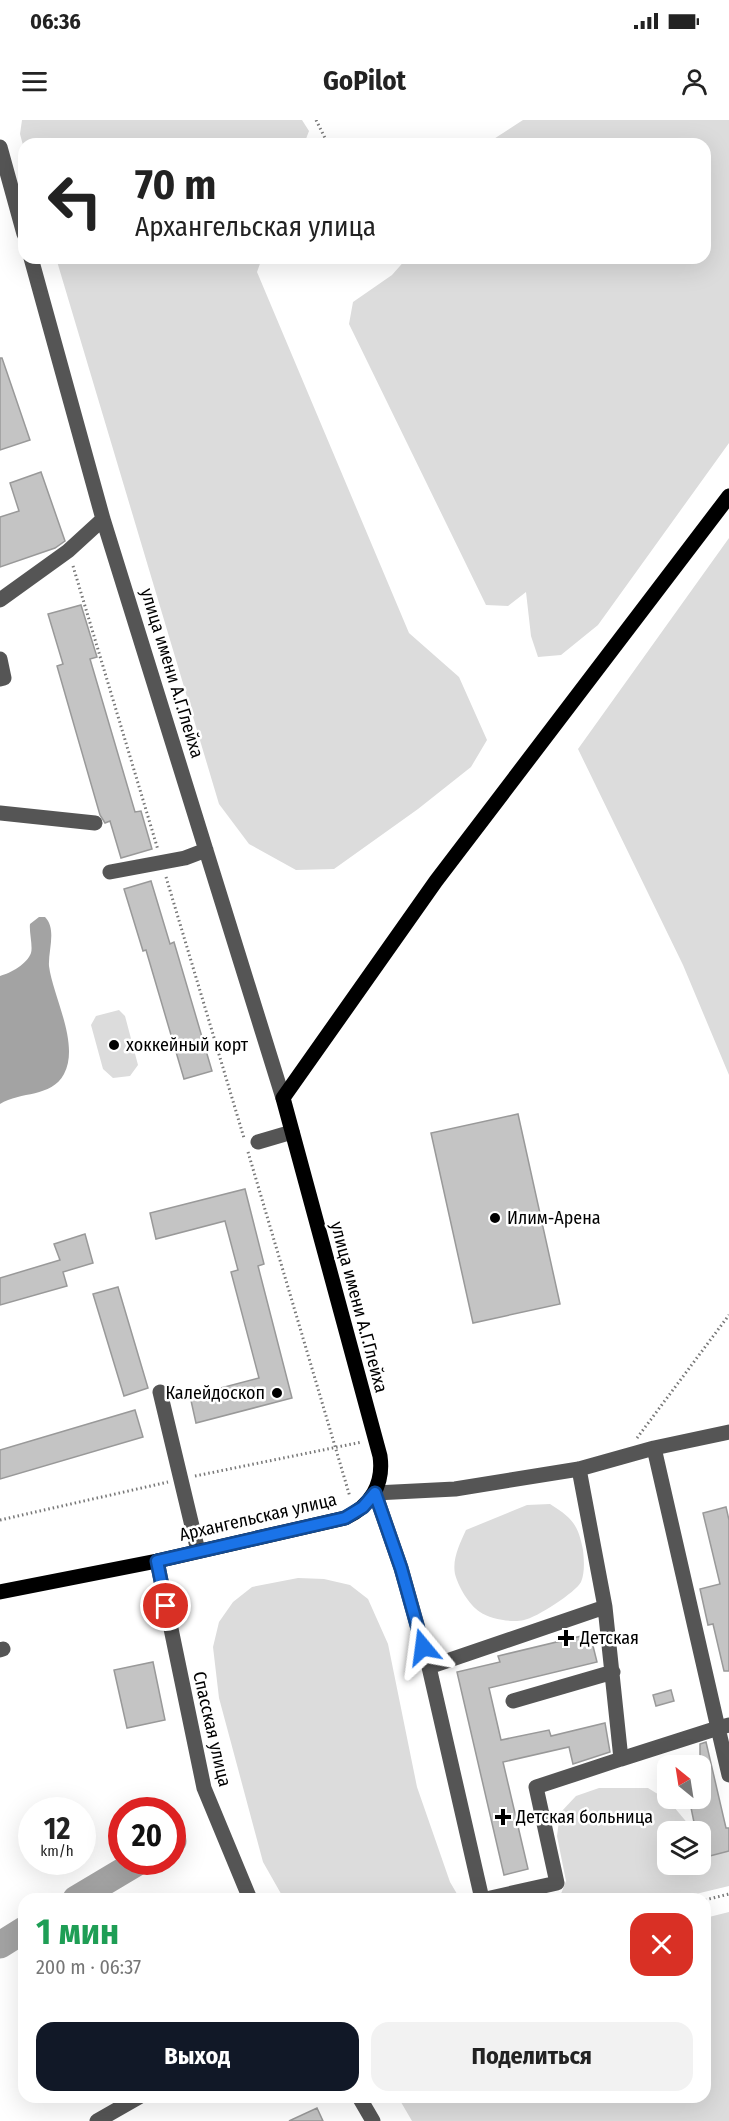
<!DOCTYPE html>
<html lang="ru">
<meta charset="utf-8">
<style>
:root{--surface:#fff;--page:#f2f2f2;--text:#222;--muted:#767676;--accent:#111827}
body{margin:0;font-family:"Fira Sans Condensed",sans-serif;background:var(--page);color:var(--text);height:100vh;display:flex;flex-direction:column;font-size:22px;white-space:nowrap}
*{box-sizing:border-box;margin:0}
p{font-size:20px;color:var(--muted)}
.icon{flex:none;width:33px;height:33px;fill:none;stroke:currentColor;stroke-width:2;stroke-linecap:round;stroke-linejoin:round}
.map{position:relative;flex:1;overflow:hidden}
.details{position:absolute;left:18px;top:1773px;width:693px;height:210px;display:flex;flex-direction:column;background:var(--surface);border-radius:18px;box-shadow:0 6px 24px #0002}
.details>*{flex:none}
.top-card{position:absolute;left:18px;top:18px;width:693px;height:126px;border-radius:18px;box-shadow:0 6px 24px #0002;background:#fff;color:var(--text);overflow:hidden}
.needle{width:39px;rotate:330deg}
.controls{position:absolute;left:657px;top:1635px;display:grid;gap:12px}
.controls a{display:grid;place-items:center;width:54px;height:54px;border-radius:12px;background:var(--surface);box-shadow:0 6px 24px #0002;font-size:30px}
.speed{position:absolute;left:18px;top:1677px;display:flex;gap:12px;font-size:30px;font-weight:700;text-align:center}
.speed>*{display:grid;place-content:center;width:78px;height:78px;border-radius:50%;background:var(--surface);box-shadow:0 6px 24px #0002;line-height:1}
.speed small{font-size:15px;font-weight:400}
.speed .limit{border:9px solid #d22;background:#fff;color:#111}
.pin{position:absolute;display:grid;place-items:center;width:51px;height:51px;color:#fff;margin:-26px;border:3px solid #fff;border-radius:50%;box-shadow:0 2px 6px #0007}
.me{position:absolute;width:66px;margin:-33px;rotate:344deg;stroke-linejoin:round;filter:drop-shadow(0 0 4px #0008)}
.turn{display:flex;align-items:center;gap:21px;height:126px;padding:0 18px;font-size:27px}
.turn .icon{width:78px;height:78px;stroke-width:2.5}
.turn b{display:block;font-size:42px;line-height:51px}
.round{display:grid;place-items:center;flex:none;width:63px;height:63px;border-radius:18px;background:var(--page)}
.headline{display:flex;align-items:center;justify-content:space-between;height:102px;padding:0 18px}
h1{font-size:36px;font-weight:700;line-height:45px;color:#1e9e55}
.cta{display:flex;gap:12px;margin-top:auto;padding:12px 18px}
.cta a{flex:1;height:69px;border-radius:18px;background:var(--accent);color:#fff;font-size:24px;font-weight:700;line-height:69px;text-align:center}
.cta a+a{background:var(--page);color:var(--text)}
.status{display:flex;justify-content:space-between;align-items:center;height:42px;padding:0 30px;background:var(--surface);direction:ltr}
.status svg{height:16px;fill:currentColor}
header{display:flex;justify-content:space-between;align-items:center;height:78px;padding:0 18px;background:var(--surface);font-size:27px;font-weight:700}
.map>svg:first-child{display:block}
</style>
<div class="status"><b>06:36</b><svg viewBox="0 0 49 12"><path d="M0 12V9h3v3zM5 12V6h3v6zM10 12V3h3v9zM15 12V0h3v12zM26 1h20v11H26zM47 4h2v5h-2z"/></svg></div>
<header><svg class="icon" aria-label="menu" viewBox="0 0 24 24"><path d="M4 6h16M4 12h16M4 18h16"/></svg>GoPilot<svg class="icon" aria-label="person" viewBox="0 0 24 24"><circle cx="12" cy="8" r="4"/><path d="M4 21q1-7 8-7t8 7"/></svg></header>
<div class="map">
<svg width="729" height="2001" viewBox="0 0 729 2001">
<rect width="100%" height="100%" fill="#fff"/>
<!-- green -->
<path fill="#dcdcdc" d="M22 0H302L309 11 304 24H24V29L20 14Z
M523 0H729V323L598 505 561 535 538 537 531 516 526 472 508 486 486 485 349 204 353 182 392 155 407 138H705V24H486Z
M56 138H262L257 152 409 513 459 557 487 620 471 647 418 689 334 749 296 750 249 724 219 684Z
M729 418V955L683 845 578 629Z
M119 890 125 896 138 945 130 956 113 958 103 949 91 905 96 896Z
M550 1384C572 1398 578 1404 583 1430 584 1440 585 1453 581 1462 576 1472 536 1498 524 1500 512 1503 490 1499 480 1492 469 1485 458 1466 455 1454 452 1439 460 1423 466 1410L527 1385Z
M298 1458 324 1459 350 1465 368 1479 388 1524 417 1667 450 1762 460 1779H284L263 1742 219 1578 213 1527 219 1502 233 1482 252 1467Z
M599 1668H648L669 1681 694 1711 668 1712V1744H700L701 1718 729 1726V1766L675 1779H559L566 1761 557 1716 560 1693 576 1676Z
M729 1792V2001H412L398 1977H705V1798Z"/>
<!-- water -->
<path fill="#a3a3a3" d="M39 797H45C57 809 48 831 49 846 53 877 80 924 64 954 51 978 21 971 0 984V856C11 853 27 844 31 833 33 826 29 812 30 804Z"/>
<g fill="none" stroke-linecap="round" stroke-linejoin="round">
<!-- river -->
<path stroke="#a3a3a3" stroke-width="27" d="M172 1721H173
M76 1779 138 1742
M0 1825 24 1810"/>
</g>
<!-- building -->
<path fill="#c4c4c4" stroke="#999" stroke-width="1.5" d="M0 238H2L30 320 0 330Z
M41 352 65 421 55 428 0 447V397L19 391 10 363Z
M81 485 97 537 90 539 135 692 141 691 152 729 121 738 110 701 105 703 100 695 57 546 63 544 48 494Z
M151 761 170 824 174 822 212 951 184 959 146 830 143 831 124 769Z
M518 994 560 1184 473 1203 431 1013Z
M245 1069 264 1144 258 1146 292 1278 196 1303 190 1276 259 1258 231 1152 238 1150 225 1101 156 1119 150 1093Z
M85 1114 93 1143 63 1152 67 1166 0 1185V1158L60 1140 54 1124Z
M118 1167 148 1268 124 1276 93 1174Z
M135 1290 143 1317 0 1359V1330Z
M726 1387 729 1400V1551H724L713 1504 708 1505 700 1469 720 1464 703 1393Z
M590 1514 597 1542 489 1568 501 1620 549 1610 551 1616 605 1603 610 1632 573 1644 569 1627 503 1642 528 1749 504 1755 457 1552 500 1542 498 1536Z
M153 1542 165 1600 127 1608 114 1550Z
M671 1570 674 1581 656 1586 653 1575Z
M706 1622 726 1708H729V1731L702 1738 700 1712H696L689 1678H700V1624Z
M317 1988 323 2001H289Z"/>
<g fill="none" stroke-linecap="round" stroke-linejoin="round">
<!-- path -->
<path stroke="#777" stroke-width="3" stroke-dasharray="1.5 3" stroke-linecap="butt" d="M316 0 328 24
M73 446 158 730
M166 757 244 1018
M248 1032 350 1377
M637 1318 729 1195
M195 1356 362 1322
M0 1400 168 1362
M705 1780 729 1774"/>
<!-- minor -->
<path stroke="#555" stroke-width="15" d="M0 27 24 114
M31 138 103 399 283 978
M0 480 68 431 103 399
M0 539 4 558 0 559
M0 693 95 703
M110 752 185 738 206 730
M258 1022 292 1012
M160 1272 198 1431
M157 1441 204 1668 250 1779
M0 1530 3 1529
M429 1547 605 1487
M513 1581 613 1552
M729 1605 718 1608 729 1655
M621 1639 718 1608 654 1328
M482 1779 429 1547 401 1448 375 1373 455 1369 579 1349 654 1328 729 1312
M486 1779 557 1763 536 1667 621 1639 605 1487 579 1349
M359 1977 373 2001
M97 2001 139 1977"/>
<!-- major -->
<path stroke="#000" stroke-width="15" d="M0 1472 157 1441 345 1398C371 1386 384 1364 380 1336L283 978 436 761 729 376"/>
</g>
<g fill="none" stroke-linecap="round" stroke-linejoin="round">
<!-- route casing -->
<g stroke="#114b97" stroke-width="15">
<path id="route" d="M166 1486 157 1441 345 1398 363 1387 375 1373 401 1448 423 1527"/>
</g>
<!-- route -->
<use href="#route" stroke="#1a73e8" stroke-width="10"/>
</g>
<!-- markers -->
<g fill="#000" stroke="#fff" stroke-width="2">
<circle cx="114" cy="925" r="6"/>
<circle cx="495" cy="1098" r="6"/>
<circle cx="277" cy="1273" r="6"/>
<path d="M563 1509h6v6h6v6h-6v6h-6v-6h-6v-6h6z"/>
<path d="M500 1688h6v6h6v6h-6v6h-6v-6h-6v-6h6z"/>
</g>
<g text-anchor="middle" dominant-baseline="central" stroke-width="5" stroke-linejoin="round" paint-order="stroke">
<!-- street labels -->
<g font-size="18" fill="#000" stroke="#fff">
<text transform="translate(172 553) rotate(73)">улица имени А.Г.Глейха</text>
<text transform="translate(359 1187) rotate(75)">улица имени А.Г.Глейха</text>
<text transform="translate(258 1397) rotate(-13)">Архангельская улица</text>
<text transform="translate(212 1609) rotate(77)">Спасская улица</text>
</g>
<!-- poi labels -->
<g font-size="18" fill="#000" stroke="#fff" text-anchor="start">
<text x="126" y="925">хоккейный корт</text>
<text x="507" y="1098">Илим-Арена</text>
<text x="265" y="1273" text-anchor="end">Калейдоскоп</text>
<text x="580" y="1518">Детская</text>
<text x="516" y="1697">Детская больница</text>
</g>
</g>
</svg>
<div class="controls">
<a><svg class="needle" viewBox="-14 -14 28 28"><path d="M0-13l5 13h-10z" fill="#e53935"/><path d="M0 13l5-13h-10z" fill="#767676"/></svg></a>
<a><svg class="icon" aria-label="layers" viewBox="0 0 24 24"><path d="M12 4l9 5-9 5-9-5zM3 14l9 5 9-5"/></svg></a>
</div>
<div class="speed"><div>12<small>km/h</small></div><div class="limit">20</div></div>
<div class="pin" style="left:166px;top:1486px;background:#d93025"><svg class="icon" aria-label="arrive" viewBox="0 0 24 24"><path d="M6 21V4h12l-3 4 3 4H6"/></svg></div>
<svg class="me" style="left:423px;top:1527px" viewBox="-20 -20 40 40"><path d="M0-17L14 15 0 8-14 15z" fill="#1a73e8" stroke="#fff" stroke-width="4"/></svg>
<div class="top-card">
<div class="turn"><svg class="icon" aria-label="left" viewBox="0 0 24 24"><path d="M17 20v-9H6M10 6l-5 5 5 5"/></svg><div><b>70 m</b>Архангельская улица</div></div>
</div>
<section class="details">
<div class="headline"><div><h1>1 мин</h1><p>200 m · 06:37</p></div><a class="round" style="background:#d93025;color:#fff"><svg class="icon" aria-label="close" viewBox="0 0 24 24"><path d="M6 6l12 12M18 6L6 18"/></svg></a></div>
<div class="cta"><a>Выход</a><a>Поделиться</a></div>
</section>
</div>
